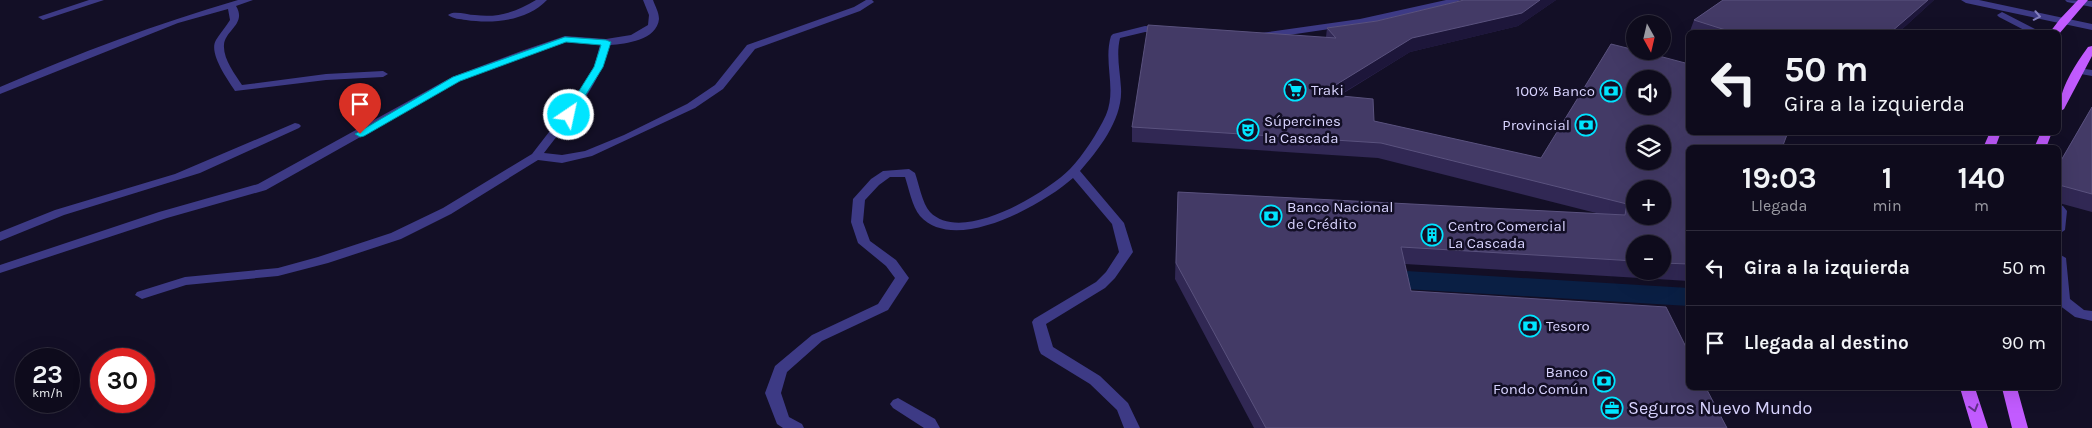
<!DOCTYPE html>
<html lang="es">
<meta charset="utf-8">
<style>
:root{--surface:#0e0b1c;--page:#171425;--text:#f1f3f6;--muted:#9b9ba3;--line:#2e2b3b}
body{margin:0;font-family:Karla,sans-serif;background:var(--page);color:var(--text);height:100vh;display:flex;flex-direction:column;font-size:19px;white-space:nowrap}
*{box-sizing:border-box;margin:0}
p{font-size:16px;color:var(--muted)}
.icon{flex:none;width:28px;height:28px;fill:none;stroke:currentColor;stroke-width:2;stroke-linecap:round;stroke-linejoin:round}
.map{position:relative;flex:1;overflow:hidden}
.drawer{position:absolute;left:1686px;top:145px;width:375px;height:245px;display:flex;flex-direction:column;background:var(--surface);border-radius:8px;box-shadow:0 5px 20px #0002,0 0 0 1px var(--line)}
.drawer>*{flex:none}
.guide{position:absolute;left:1686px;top:30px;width:375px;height:105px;border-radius:8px;box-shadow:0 5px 20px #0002,0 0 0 1px var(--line);background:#0e0b1c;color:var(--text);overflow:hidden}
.needle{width:32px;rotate:172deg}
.buttons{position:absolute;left:1626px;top:15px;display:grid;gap:10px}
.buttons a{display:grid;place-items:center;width:45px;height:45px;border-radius:50%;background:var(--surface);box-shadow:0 5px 20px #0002,0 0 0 1px var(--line);font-size:25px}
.speed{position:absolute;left:15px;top:348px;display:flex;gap:10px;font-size:25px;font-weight:700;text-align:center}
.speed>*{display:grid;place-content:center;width:65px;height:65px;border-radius:50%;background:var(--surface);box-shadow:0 5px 20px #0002,0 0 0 1px var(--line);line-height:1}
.speed small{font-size:12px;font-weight:400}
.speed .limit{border:8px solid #d22;background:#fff;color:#111}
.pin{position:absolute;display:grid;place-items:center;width:42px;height:42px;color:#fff;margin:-51px -21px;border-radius:50% 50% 50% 0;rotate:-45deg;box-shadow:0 0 5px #0007}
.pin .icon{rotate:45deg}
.me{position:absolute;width:55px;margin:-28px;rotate:34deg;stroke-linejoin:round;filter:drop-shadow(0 0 4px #0008)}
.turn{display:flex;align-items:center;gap:18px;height:105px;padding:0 15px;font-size:22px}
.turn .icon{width:65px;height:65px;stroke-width:2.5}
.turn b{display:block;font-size:35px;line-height:42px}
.eta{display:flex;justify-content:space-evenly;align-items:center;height:85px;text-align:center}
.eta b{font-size:30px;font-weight:700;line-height:35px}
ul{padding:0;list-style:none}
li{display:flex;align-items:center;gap:15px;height:75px;padding:0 15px;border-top:1px solid var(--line)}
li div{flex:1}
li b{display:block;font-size:19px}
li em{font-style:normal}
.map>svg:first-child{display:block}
</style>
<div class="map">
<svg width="2092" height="428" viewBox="0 0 2092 428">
<rect width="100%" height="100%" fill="#130f26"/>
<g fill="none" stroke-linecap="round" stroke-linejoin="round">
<!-- canal -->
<path fill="#0a1f44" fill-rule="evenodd" d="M1406 271 1689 288V306L1406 289 1396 286 1392 280 1396 274Z"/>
<!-- minor -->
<path fill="#3d3a85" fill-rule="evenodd" d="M89 0H104L46 19 43 20 38 17Z
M238 0H253L236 6C247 24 225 30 224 45 223 59 235 74 242 85L326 74 383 71 388 74 383 77 326 80 235 91C228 80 208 53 216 40 220 33 226 27 230 20L228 9 178 23 0 94V87C79 53 156 24 238 0Z
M536 0H547C527 21 493 24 466 20 460 19 453 19 448 15 454 10 467 15 475 15 498 18 516 12 536 0Z
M643 0H653C655 6 659 12 659 19 657 40 626 44 610 45 598 88 571 118 544 153L562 155 585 151 624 135 687 104 715 85 747 45 854 7 866 0H872L874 2 860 11 755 49 723 89 695 108 592 156 562 163 538 160 451 214 401 239 328 263 278 276 186 285 142 299 135 295 137 292 185 277 278 268 318 257 391 233 443 208 532 154 573 101 594 67 600 45 566 42 460 81 266 190 167 218 0 273V265L159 212 258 184 452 77 524 50 565 36 606 39 631 35 648 25 649 15Z
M1446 0H1461L1436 9 1384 21 1262 39 1257 36 1262 33 1360 19Z
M1145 26 1162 27 1167 30 1162 33 1145 32 1120 38C1116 55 1120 71 1121 88 1123 119 1099 149 1080 171L1124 223 1133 252 1115 278 1105 288 1046 324 1053 347 1100 376 1128 403 1140 428H1124L1117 410 1090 384 1041 354 1039 350 1032 322 1034 319 1096 282 1106 272 1119 252 1112 224 1073 178C1044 204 955 255 920 216 912 206 909 189 905 177H890L879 185 865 200 863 222 870 241 896 260 909 278 888 310 822 341 787 372 781 393 789 417 802 424 804 428H783L777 424 765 393 775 366 812 335 878 304 895 278 886 266 858 243 851 222 853 199 871 179 883 171 909 169 915 173C919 184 922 203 930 212 962 245 1046 193 1070 169 1084 154 1097 134 1106 115 1117 89 1103 62 1111 36L1113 34Z
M2079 68 2092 70V76L2075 73 2074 71Z
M295 123 299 124 301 126 299 128 200 173 64 215 0 241V232L55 210 175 174Z
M2059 205 2063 206 2067 211 2065 230 2059 234Z
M2059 254 2066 258 2070 299 2084 310 2092 311V321L2075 317 2059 305Z
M898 398 935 419 940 428H924L893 408 890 404 893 400Z"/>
<!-- tertiary -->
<path fill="#3d3a85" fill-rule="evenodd" d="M1961 0H1979L2092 24V30L1966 3Z
M2065 0 2092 1V7L2067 2Z
M2002 12 2037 30 2039 32H2028L1999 17 1997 15Z"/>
<!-- primary -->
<path fill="#c25bff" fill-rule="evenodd" d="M2078 0H2088L2059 34 2050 32 2060 19Z
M2092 46V56L2064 109 2059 112C2059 89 2075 65 2088 47Z
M1990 132H2001L1995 148H1983Z
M2041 132H2052L2046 148H2034Z
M1960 388H1975L1988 428H1972Z
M2002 388H2017L2028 428H2012Z"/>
</g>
<!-- wall -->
<path fill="#312854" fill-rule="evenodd" d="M1464 0H1556L1518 26 1410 52 1339 96 1374 121 1541 158 1689 148V281L1405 264 1411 291 1727 428H1254L1175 279 1177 207 1178 192 1600 214 1378 158 1132 142V127L1326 37 1327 28 1377 21ZM1635 244H1662V271H1635Z
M1723 0H1934L1899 32H1694L1690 31 1694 20Z
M2092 107V212L2059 203V163Z"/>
<!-- shaded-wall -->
<path fill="#1d163a" d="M1540 0H1556L1518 26 1410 52 1318 108 1321 94 1412 38Z
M1928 0H1934L1899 32H1891Z"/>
<!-- building -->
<path fill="#433a66" stroke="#5a527e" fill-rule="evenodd" d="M1464 0H1540L1522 13 1412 38 1321 94 1373 99 1374 121 1541 158 1611 44 1635 50V51H1640L1689 64V132H1788L1782 148H1689V264L1662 263V244H1635V261L1401 247 1411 291 1666 307 1689 353V388H1706L1727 428H1266L1176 263 1178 192 1625 215 1627 204 1381 143 1132 127 1148 25 1336 38 1327 28 1377 21ZM1635 79H1662V106H1635ZM1635 134H1662V161H1635ZM1635 189H1662V216H1635Z
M1723 0H1928L1891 32H1732L1694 20Z
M2092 107V194L2059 185V164Z"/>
<!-- one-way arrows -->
<defs><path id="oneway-chevron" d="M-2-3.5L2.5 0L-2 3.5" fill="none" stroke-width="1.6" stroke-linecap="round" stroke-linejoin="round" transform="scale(1.25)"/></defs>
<use stroke="#837fbc" href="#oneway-chevron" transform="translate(2037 16) rotate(11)"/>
<use stroke="#623188" href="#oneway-chevron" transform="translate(1974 408) rotate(74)"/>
<!-- route -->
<path fill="#00e5ff" stroke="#0095a6" d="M565 37 606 40 611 42 603 67 572 117 564 115 594 67 601 45 566 42 460 81 364 136 360 137 355 134 453 77Z"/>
<!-- icons -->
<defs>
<g id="supermarket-ring" transform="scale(1.125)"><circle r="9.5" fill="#130f26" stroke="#00e5ff" stroke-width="1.5"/><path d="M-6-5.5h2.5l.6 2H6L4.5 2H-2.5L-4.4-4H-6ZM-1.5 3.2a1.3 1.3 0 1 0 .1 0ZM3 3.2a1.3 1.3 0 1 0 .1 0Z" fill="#00e5ff"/></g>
<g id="bank-ring" transform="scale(1.125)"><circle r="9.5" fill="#130f26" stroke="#00e5ff" stroke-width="1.5"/><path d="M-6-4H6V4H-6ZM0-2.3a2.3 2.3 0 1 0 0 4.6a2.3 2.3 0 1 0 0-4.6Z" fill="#00e5ff"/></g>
<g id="theatre-ring" transform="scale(1.125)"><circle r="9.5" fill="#130f26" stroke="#00e5ff" stroke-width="1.5"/><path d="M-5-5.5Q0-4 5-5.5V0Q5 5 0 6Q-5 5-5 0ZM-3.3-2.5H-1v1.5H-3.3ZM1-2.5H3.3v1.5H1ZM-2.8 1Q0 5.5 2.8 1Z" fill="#00e5ff"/></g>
<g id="building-ring" transform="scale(1.125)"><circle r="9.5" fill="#130f26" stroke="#00e5ff" stroke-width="1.5"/><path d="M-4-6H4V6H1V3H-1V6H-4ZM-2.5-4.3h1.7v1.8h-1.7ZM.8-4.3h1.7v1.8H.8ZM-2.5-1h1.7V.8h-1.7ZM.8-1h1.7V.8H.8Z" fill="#00e5ff"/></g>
<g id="office-ring" transform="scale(1.125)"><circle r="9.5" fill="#130f26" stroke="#00e5ff" stroke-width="1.5"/><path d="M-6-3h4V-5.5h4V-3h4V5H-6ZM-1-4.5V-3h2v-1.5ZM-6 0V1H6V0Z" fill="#00e5ff"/></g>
</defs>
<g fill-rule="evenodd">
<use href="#supermarket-ring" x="1295" y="90"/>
<use href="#bank-ring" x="1611" y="91"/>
<use href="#bank-ring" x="1586" y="125"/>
<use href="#theatre-ring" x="1248" y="130"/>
<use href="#bank-ring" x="1271" y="216"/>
<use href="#building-ring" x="1432" y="235"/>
<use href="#bank-ring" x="1530" y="326"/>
<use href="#bank-ring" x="1604" y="381"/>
<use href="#office-ring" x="1612" y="408"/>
</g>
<g text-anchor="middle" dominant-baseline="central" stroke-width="5" stroke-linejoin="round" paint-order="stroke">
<!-- poi labels -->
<g font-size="15" fill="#d9d4ff" stroke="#130f26" text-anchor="start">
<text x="1311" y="90">Traki</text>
<text x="1595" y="91" text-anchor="end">100% Banco</text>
<text x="1264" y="121">Súpercines<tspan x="1264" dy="17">la Cascada</tspan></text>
<text x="1570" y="125" text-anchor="end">Provincial</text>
<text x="1287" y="207">Banco Nacional<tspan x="1287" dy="17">de Crédito</tspan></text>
<text x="1448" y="226">Centro Comercial<tspan x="1448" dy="17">La Cascada</tspan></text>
<text x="1546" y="326">Tesoro</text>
<text x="1588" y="372" text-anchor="end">Banco<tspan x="1588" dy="17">Fondo Común</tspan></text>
</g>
<!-- near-poi labels -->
<g font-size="18" fill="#d9d4ff" stroke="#130f26" text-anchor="start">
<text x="1628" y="408">Seguros Nuevo Mundo</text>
</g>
</g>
</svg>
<div class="buttons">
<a><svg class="needle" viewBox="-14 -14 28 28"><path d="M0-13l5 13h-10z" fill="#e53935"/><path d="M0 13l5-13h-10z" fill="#9b9ba3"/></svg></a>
<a><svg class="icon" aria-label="sound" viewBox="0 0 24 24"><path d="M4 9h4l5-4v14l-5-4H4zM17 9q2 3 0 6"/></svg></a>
<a><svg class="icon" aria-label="layers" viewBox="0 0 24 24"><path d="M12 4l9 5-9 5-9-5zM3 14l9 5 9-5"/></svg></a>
<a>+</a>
<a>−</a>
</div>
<div class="speed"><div>23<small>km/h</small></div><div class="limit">30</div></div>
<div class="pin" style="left:360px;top:134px;background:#d93025"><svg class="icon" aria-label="arrive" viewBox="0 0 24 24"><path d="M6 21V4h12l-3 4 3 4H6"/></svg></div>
<svg class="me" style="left:569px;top:115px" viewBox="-20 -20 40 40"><circle r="17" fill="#00e5ff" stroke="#fff" stroke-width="3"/><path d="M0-11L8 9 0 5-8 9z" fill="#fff"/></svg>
<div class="guide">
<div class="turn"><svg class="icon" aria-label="left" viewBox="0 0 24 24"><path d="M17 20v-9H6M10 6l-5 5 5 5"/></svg><div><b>50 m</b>Gira a la izquierda</div></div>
</div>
<section class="drawer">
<div class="eta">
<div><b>19:03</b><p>Llegada</p></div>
<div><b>1</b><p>min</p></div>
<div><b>140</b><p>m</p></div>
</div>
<ul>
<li><svg class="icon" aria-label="left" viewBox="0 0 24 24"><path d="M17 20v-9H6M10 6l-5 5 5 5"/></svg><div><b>Gira a la izquierda</b></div><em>50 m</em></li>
<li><svg class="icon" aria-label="arrive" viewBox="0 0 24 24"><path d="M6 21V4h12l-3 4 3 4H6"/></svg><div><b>Llegada al destino</b></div><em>90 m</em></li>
</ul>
</section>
</div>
